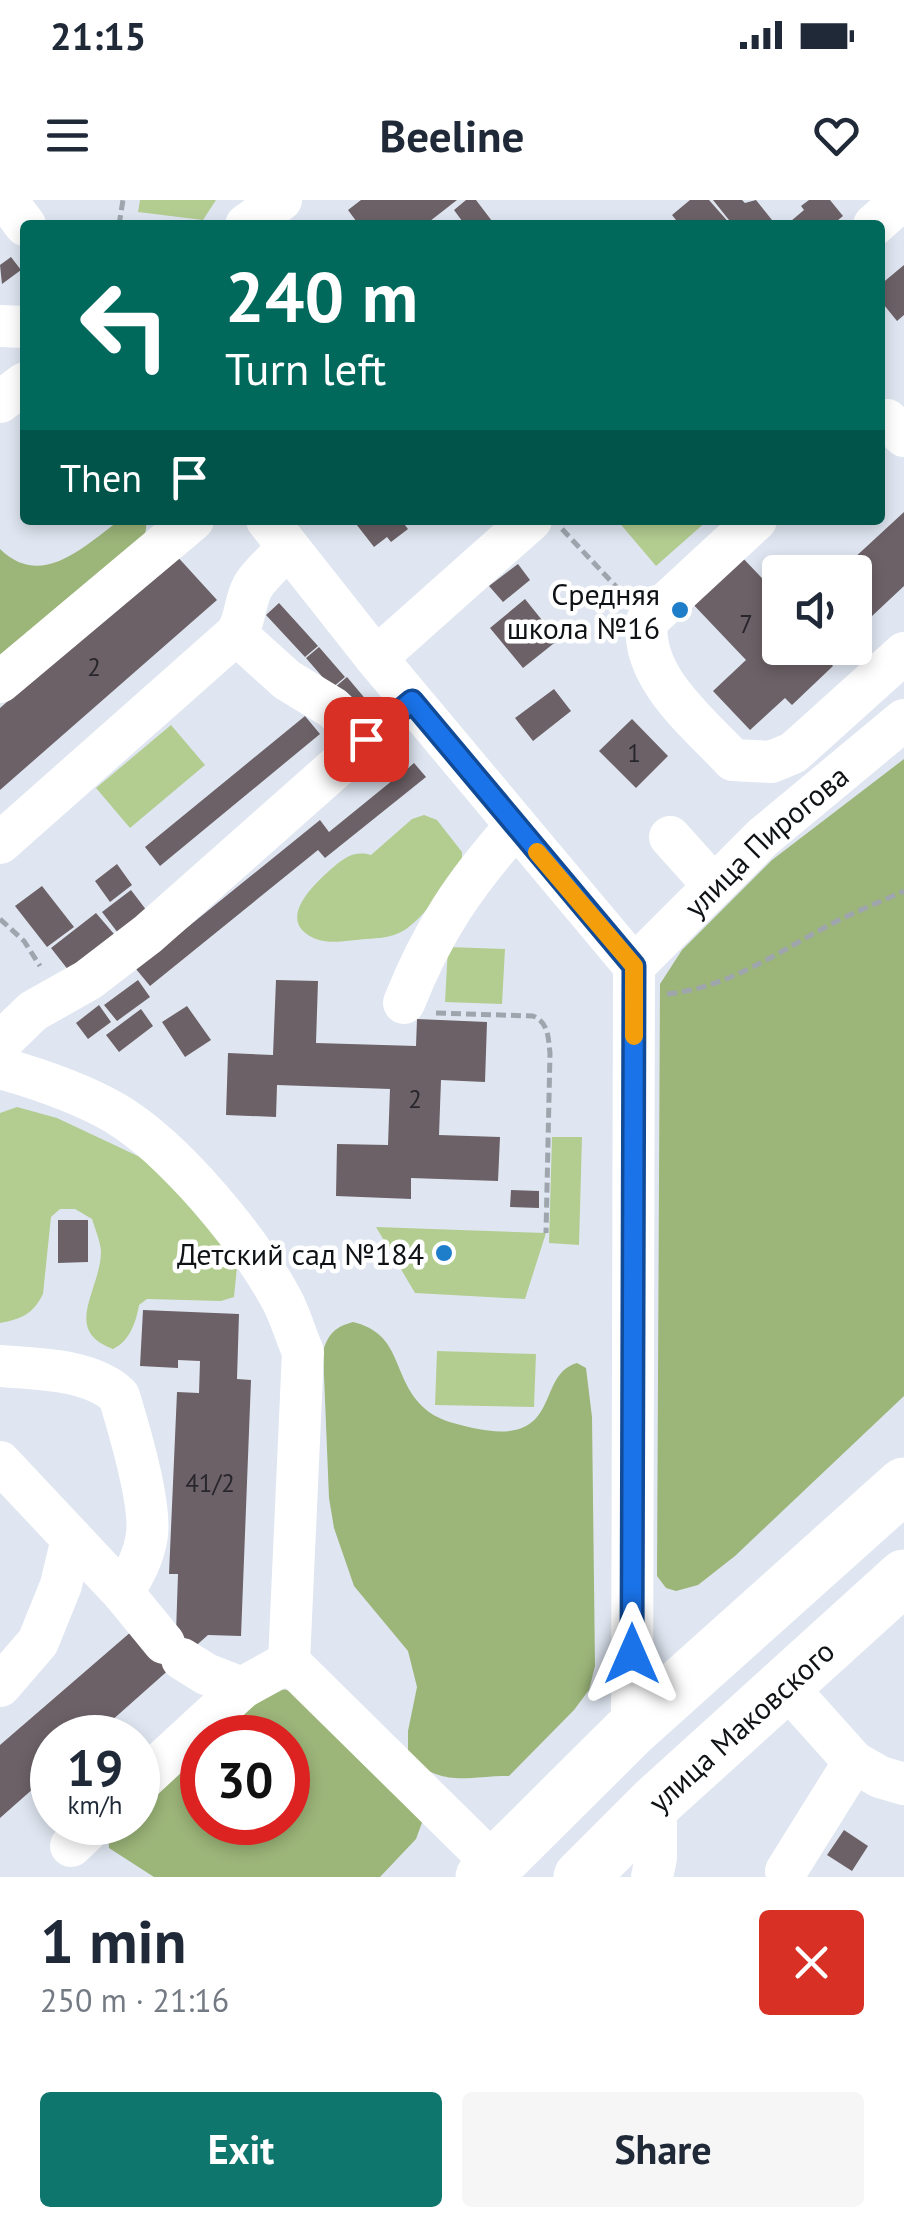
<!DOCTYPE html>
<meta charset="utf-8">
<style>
:root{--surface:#fff;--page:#f6f6f7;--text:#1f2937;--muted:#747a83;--accent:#0f766e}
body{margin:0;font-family:"PT Sans",sans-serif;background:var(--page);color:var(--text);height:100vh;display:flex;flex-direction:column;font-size:38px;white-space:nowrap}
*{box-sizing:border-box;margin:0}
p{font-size:32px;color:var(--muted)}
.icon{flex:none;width:55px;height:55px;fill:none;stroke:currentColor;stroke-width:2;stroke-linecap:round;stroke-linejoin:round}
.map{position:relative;height:1677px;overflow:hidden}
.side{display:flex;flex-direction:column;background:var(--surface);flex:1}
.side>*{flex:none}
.banner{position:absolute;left:20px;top:20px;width:865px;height:305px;border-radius:10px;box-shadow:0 5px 15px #0003;background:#00695c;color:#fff;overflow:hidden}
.buttons{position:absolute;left:762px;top:355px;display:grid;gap:20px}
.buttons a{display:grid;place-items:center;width:110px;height:110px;border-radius:10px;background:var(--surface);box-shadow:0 5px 15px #0003;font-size:50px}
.speed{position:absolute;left:30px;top:1515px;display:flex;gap:20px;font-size:50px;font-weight:700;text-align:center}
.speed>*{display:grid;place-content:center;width:130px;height:130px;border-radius:50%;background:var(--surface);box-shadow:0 5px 15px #0003;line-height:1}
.speed small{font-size:25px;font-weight:400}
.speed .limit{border:15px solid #d22;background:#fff;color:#111}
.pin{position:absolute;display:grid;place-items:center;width:85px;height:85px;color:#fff;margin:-42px;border-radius:20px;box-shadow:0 5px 15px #0006}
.me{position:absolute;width:110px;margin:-55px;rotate:0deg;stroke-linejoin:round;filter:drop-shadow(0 0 8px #0008)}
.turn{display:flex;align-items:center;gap:35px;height:210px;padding:0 40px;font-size:45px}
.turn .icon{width:130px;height:130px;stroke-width:2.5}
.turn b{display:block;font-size:70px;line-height:85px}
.then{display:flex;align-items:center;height:95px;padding:0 40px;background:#0003;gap:20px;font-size:38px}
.round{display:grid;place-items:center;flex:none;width:105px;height:105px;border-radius:10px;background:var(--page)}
.headline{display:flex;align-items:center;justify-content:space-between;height:170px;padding:0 40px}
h1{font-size:60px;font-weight:800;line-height:75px}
.action{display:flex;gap:20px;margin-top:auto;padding:20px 40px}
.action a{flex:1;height:115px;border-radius:10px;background:var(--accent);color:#fff;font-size:40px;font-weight:800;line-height:115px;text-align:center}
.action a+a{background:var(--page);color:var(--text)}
.status{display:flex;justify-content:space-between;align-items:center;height:70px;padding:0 50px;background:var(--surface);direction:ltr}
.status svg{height:28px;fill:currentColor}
header{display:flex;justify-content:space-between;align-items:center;height:130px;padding:0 40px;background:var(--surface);font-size:45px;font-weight:800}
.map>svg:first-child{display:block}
</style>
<div class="status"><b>21:15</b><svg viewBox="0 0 49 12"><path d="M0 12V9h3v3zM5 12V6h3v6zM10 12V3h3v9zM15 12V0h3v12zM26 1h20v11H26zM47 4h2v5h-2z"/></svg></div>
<header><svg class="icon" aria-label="menu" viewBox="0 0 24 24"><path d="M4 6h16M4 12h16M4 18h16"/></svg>Beeline<svg class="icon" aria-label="heart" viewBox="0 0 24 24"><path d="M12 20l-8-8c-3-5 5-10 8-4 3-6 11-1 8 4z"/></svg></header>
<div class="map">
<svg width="904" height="1677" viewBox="0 0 904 1677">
<rect width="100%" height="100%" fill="#dfe6f1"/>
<!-- green -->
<path fill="#b3cd91" d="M140 0H216L203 20 138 12Z
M617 320H708L656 366Z
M171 525 205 565 130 628 96 588Z
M424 615 437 620 462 652V660C446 683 426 717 403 731 391 738 379 738 366 739 352 740 332 744 319 740 273 724 311 687 330 670 343 659 353 650 371 655L412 619Z
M448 747 505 749 502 804 445 802Z
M17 907 57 918 142 958 210 1026 237 1067 234 1097 221 1101 147 1099 139 1105C136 1122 130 1141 113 1149 61 1130 101 1090 101 1051 100 1040 95 1029 92 1019L75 1009H60L51 1017 43 1094C33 1114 22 1119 0 1123V913Z
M552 937H582L579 1045 549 1043Z
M376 1027 546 1033 525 1099 415 1093Z
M437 1151 536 1154 534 1207 435 1205Z"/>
<!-- forest -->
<path fill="#9cb579" d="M120 320H147L145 336 0 465V349C42 390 84 346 120 320Z
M904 559V1196L735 1356 698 1385 676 1391 666 1388 657 1376 660 784 682 750 772 660Z
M353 1122C403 1134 391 1176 423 1207 436 1220 456 1224 473 1228 565 1248 534 1175 577 1163L586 1168 592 1217 595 1466 589 1490 574 1510 509 1576C464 1576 446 1588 408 1557V1531L417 1487 408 1451 354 1386 334 1328 329 1298 323 1151C329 1133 335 1127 353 1122Z
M273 1488 294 1491 423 1620 416 1639 380 1677H154L109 1648 108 1631 117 1623 138 1622V1604L202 1544V1622H288V1538L210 1537Z"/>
<!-- building -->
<path fill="#6c6166" d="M361 0H457L425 25H359L348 10Z
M466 0H476L495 25H465L454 10Z
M690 0H709L731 25H680L672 15Z
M713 0H742L745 3 756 0 776 25H733Z
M809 0H830L843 16 832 25H794L791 21 804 10 801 6Z
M11 57 21 70 2 84 0 65Z
M904 65V115L897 121 880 100V85Z
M904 312V386L855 432V372H839Z
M353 320H401L408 329 391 342 387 337 374 347Z
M175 354 217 400 0 590V508Z
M739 354 780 397V448H839L827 459 833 466 792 505 785 498 750 530 713 491 746 460 689 400Z
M518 364 530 380 503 402 489 386Z
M525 399 558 440 523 468 490 428Z
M279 403 318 446 305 457 266 415Z
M319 447 345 477 332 488 306 458Z
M347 477 373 508 360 519 334 488Z
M554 489 571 511 533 541 515 518Z
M305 516 320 534 160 666 145 647Z
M632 519 668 556 636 588 599 551Z
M400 560 407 569 414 563 426 577 325 658 318 650 150 786 136 769 320 620 329 632 393 580 386 572Z
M117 664 132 685 110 702 95 681Z
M42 686 74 727 47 747 15 706Z
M131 690 147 711 118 733 102 712Z
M96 713 114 734 69 771 51 748Z
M138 780 150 797 117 821 104 805Z
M276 780 318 781 316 843 416 846 417 819 487 822 485 882 441 880 439 935 500 937 498 981 411 978V999L336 996 337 944 388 945 390 889 277 885 276 917 226 915 228 853 273 855Z
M99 805 111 822 88 839 76 823Z
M187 806 211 840 185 857 162 822Z
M141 809 153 826 119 852 106 835Z
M511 990 539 991V1008L510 1007Z
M58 1020H88V1062L58 1063Z
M143 1110 239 1114 237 1179 251 1180 241 1436 208 1435 92 1538H52V1572L0 1618V1545L132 1431 176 1433 178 1374H169L177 1192 199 1193 200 1161 178 1160V1168L140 1166Z
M844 1630 868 1646 852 1671 827 1655Z"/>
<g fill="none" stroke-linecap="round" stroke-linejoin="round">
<!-- path -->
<path stroke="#9fa5ad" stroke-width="5" stroke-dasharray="10 5" stroke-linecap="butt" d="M119 25 123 0
M562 329 623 394
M0 719 24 741 40 766
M667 794C732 787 782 749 839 720 860 710 882 701 904 691
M436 813 533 816C549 823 548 837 550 853L546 1033"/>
<!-- minor -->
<g stroke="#fff" stroke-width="42">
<path d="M6 0 25 25"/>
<path d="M246 25 281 0"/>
<path d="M874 25 902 0"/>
<path d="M0 126 25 127"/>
<path d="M0 202 25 183"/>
<path d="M880 220H887L904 236"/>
<path d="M267 320 376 458 634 766 632 1529"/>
<path d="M756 320 647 421C640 477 698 522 733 560L771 562 793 553 904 453"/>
<path d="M236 434 287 480 333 508 366 539"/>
<path d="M376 458 531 320"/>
<path d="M0 482 193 320"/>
<path d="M670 637 714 686"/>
<path d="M0 643 236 434C246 420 244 402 253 386 261 373 276 361 287 349"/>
<path id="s1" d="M634 766 763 637 904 520"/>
<path d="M404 803C432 732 464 684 515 627"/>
<path d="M0 843 33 811 88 780 148 734 411 501"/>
<path d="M0 868C39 879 80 893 115 913 175 949 250 1040 283 1102 291 1118 296 1136 303 1152L289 1462 242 1488"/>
<path d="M0 1166C38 1169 91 1169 119 1196 129 1229 151 1302 147 1335 144 1357 134 1374 123 1393"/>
<path d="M0 1262 123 1393 164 1443"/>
<path d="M289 1462 495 1665"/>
<path d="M785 1485 854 1562 880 1577 904 1584"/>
<path d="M0 1486 38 1442 61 1385 72 1339"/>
<path d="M138 1584 242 1488 206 1474 182 1459"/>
<path d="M71 1646 96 1622"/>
<path d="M786 1671 854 1562"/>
<path d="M652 1677 656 1658V1602"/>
</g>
<!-- highway -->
<g stroke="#fff" stroke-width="55">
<path d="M483 1677 632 1529 904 1285"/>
<path id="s2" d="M581 1677 656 1602 904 1377"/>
</g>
</g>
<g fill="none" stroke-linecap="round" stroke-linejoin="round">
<!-- route casing -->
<g stroke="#114b97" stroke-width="25">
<path id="route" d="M366 539 412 501 634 766 632 1454"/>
</g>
<!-- route -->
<use href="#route" stroke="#1a73e8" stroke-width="18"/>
<!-- slow -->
<path stroke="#f59e0b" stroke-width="18" d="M537 652 634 766V836"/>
</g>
<!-- markers -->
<g fill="#1f7eca" stroke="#fff" stroke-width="4">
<circle cx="680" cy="410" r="10"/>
<circle cx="444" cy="1053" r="10"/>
</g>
<g text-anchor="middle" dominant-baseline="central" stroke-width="9" stroke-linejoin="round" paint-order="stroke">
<!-- number labels -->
<g font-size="25" fill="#27262a">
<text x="746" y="424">7</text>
<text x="94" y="467">2</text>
<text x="634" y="553">1</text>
<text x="415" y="899">2</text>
<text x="210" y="1283">41/2</text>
</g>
<!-- poi labels -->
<g font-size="30" fill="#101316" stroke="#fff" text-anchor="end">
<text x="660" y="393">Средняя<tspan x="660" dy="34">школа №16</tspan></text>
<text x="424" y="1053">Детский сад №184</text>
</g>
<!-- street labels -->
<g font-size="30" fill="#101316" stroke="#fff">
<text stroke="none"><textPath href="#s1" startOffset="182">улица Пирогова</textPath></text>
<text stroke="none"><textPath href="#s2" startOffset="220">улица Маковского</textPath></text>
</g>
</g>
</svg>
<div class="buttons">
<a><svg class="icon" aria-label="sound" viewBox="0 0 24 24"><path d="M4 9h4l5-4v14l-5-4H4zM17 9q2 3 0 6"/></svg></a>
</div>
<div class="speed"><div>19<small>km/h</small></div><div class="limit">30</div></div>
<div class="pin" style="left:366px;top:539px;background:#d93025"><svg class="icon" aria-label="arrive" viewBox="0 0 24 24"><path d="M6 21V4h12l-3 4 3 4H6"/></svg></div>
<svg class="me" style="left:632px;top:1454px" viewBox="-20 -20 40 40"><path d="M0-17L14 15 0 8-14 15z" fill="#1a73e8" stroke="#fff" stroke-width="4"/></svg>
<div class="banner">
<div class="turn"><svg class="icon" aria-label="left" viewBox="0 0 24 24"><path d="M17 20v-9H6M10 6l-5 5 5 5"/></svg><div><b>240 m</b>Turn left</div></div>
<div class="then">Then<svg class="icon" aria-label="arrive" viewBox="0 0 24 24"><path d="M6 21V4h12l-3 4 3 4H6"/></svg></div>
</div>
</div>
<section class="side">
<div class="headline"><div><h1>1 min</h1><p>250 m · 21:16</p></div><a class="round" style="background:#d93025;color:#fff"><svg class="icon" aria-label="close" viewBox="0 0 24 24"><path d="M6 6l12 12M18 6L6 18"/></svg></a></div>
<div class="action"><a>Exit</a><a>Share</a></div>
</section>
